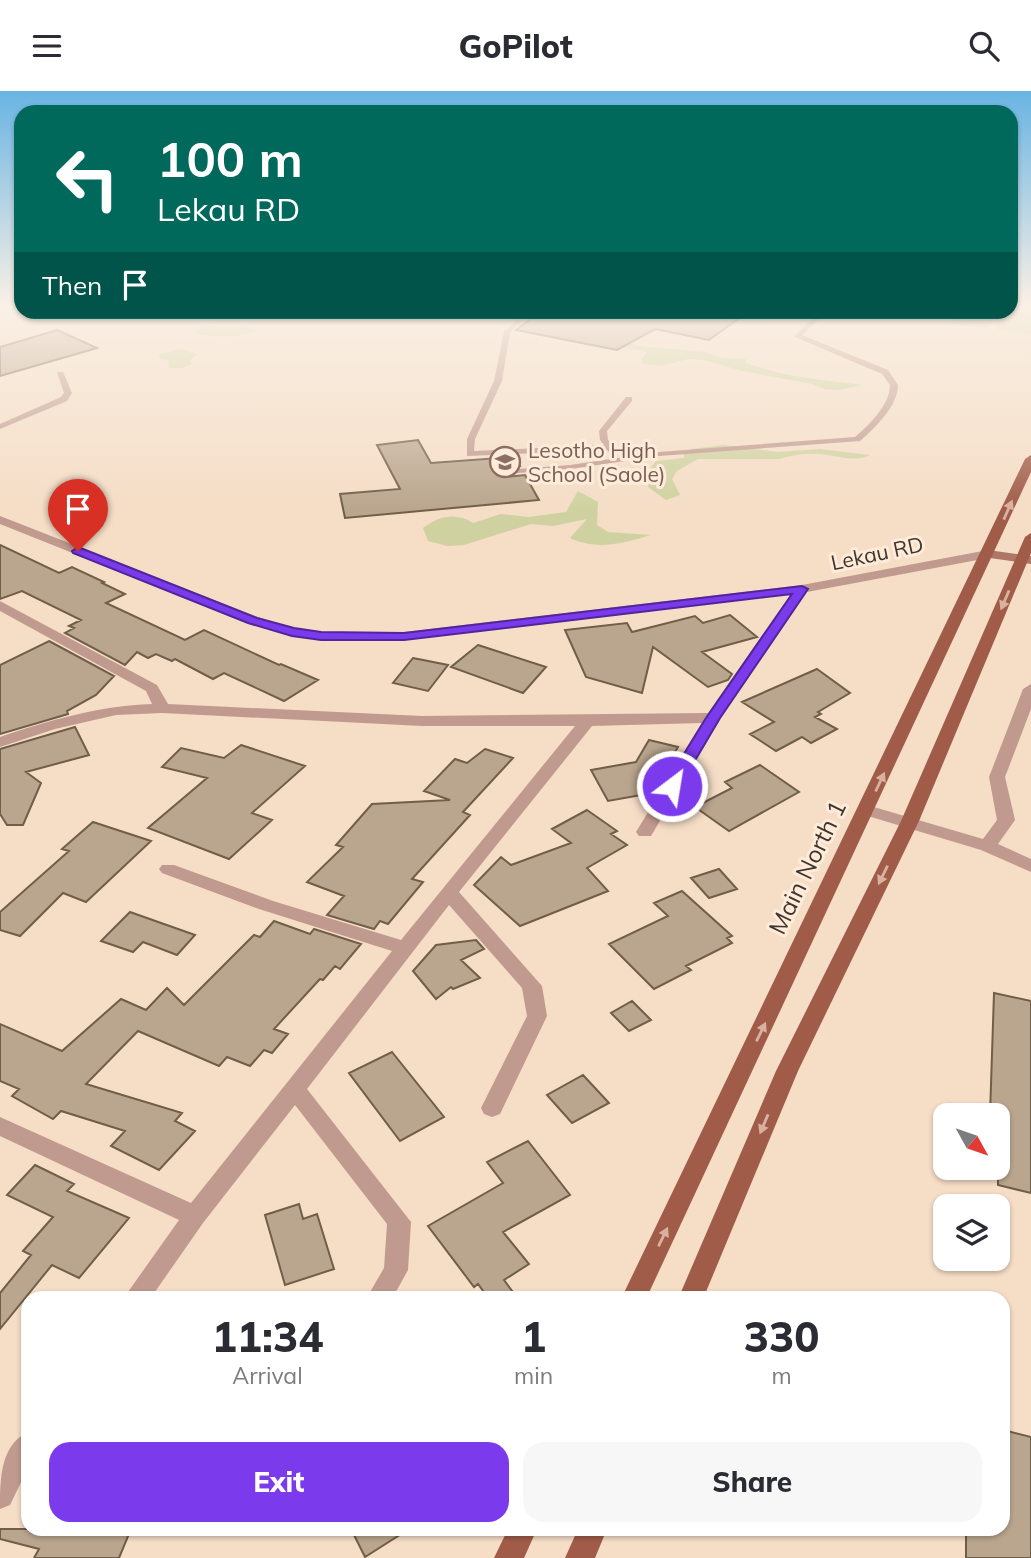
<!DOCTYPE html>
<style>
:root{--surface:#fff;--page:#f7f7f7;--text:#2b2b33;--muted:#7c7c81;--accent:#7c3aed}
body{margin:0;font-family:Mulish,sans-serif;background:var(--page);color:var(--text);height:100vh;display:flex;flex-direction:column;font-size:26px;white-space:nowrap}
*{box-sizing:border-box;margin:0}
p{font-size:23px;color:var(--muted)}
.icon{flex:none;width:38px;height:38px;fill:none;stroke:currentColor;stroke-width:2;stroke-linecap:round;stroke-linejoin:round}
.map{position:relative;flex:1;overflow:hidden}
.side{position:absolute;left:21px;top:1200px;width:989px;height:245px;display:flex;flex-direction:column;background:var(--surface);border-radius:21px;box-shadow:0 2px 5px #0004}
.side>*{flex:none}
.banner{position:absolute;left:14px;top:14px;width:1004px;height:214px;border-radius:21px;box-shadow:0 2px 5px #0004;background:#00695c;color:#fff;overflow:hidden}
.needle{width:46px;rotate:130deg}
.fabs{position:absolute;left:933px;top:1012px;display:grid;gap:14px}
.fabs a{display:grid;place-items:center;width:77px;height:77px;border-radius:14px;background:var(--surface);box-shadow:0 2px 5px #0004;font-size:35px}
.pin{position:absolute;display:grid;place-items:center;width:60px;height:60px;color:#fff;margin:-72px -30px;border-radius:50% 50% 50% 0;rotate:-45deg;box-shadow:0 0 7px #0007}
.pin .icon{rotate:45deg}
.me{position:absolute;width:77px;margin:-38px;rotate:31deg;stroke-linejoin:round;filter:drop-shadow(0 0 5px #0008)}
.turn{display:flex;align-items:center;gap:24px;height:147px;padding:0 28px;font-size:32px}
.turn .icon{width:91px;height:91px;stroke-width:2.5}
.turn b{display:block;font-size:49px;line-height:60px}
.then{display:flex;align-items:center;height:66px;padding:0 28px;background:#0003;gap:14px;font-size:26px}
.eta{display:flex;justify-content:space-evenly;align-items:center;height:119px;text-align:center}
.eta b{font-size:42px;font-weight:800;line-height:49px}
.primary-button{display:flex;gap:14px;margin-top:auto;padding:14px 28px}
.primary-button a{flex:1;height:80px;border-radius:21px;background:var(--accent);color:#fff;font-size:28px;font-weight:800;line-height:80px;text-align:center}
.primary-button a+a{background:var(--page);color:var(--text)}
header{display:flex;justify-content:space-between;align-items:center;height:91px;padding:0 28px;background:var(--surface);font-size:32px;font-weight:800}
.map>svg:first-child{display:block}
</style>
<header><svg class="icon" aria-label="menu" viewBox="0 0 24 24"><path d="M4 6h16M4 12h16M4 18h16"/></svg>GoPilot<svg class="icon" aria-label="search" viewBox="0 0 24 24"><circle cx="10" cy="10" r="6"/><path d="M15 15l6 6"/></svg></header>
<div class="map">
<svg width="1031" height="1467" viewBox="0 0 1031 1467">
<rect width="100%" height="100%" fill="#f5ddc6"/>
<!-- green -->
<path fill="#cfd2a0" d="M1012 219 1031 222V243L995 238 1005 221Z
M516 221 639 255 706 261 721 267 746 268 745 271C779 286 826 289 863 294L839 299 824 298 812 293 742 280 704 269 689 268 660 275 643 273 642 268 647 261 619 256 519 226Z
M958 221V220L997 221 986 238 950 232Z
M208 234C223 238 243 233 256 240 240 247 214 246 196 243L195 238Z
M182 258 198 263 190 269 192 273 182 277H169L168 270 159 267 160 263Z
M724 354 778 361 820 358 870 364C854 372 836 364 819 363 805 362 792 364 779 368H698L677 380 672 388 680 404 666 409 648 396 651 376 656 370 684 367V362L691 358Z
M578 400 598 411 597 434 608 441 651 444C624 452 597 460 570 447L587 428 553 435 531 433 464 454 447 455 428 450 423 437C439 425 456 421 473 432L501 423 529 426 566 421Z"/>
<!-- building -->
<path fill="#baa68e" stroke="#705e48" stroke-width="2" d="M542 220H696L738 228 709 249 655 238 617 259 516 239Z
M57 239 97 257 0 285V256Z
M418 349 431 372 515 366 520 375 505 377 500 382 506 386 525 384 539 409 345 427 340 403 400 398 377 354Z
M0 454 59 482 72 476 104 491 102 492 125 503 106 512 185 549 204 539 279 574 281 573 318 589 284 610 224 582 213 588 175 568 172 570 156 563 148 567 137 561 125 574 65 542 74 537 69 535 81 529 22 500 0 508Z
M730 524 757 546 702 561 732 583 728 589 708 596 653 556 642 602 586 586 565 539 627 532 632 541 695 525 703 532Z
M49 550 114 585 96 604 67 620 68 623 0 643V574Z
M478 554 546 576 523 602 451 576Z
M413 567 448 574 428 600 393 592Z
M817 578 850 602 818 621 821 623 815 626 837 638 811 652 802 646 776 660 750 643 774 631 742 611Z
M75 636 89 664 26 681 41 692 23 734H7L0 723V658Z
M649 649 678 656 652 702 608 710 591 679 636 671Z
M241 654 305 675 252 722 272 729 229 768 148 737 207 687 162 676 181 657 224 667Z
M485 658 513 667 463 721 470 724 412 788 423 791 388 833 380 830 374 838 327 824 344 805 307 791 343 756 336 754 372 713 450 709 424 700 455 668 467 672Z
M760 674 799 701 729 740 695 716 732 697 725 691Z
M587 719 617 740 611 743 627 754 587 777 608 800 520 835 474 794 501 766 511 774 571 752 552 738Z
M93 731 151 750 86 811 63 802 20 845 0 839V821L69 760 62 758Z
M719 778 737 798 709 807 691 787Z
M682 800 732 845 727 847 732 852 686 875 691 879 654 898 609 853 668 825 654 812Z
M130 821 195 844 177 864 143 851 133 861 101 850Z
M274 830 310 843 314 838 361 853 340 878 335 875 323 889 320 888 274 938 288 943 272 962 264 959 250 975 227 966 219 975 138 940 86 993 182 1022 175 1030 195 1040 159 1079 111 1055 125 1040 61 1020 53 1028 12 1005 19 998 0 990V933L62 960 121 908 146 919 167 897 184 914 254 844 260 846Z
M476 849 484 858 461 869 480 887 453 898 451 896 436 908 413 880 436 854Z
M994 902 1031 910V1102L998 1094V1024H990Z
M632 910 651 929 629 940 611 922Z
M392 961 444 1026 400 1050 349 982Z
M583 984 609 1012 572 1032 547 1004Z
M528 1050 570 1104 503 1141 529 1173 504 1189 518 1208H489L478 1193 474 1196 428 1135 503 1092 487 1071Z
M35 1074 74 1093 67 1100 129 1127 79 1187 52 1174 0 1238V1202L31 1164 23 1160 53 1126 7 1104Z
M299 1113 303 1128 317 1123 334 1178 285 1194 265 1124Z
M1003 1339 1031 1346V1467H966V1438H1003Z
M0 1438H131L119 1467H34L39 1458 0 1448Z
M351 1438H409L365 1466Z"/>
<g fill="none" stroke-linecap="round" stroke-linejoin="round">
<!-- lane -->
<path fill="#c19a8f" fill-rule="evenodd" d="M821 220H828L802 244 888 279 898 294C898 315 875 337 860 350L659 365 570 378 506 383 502 381 506 379 570 374 659 361 855 346C869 334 890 314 890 294L882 283 795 246V244Z
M518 228 521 230 510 242 502 290 475 348 474 360 604 354 600 349 599 340 626 306H632V310L607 340 608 349 615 356V361H609L607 359 467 365V348L494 290 504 241Z
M57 281H63L72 302 67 310 0 338V333L61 306 64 302Z"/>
<!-- street -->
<path fill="#c19a8f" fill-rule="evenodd" d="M0 425 258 526 294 537 321 541H404L802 494 988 459 995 463 988 467 807 501 721 627 651 745H639L636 741 702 632 592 635 459 801 542 895 547 925 500 1023 492 1026 484 1023 481 1017 527 925 522 897 449 814 307 998 411 1131 408 1179 392 1208H366L384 1177 387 1133 295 1014 203 1132 150 1208H123L179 1129 0 1045V1026L191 1112 392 860 259 818 162 782 159 778 162 774H174L273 810 401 849 575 635H422L162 622 116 624 55 638 0 656V646C50 629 99 615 152 613L146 600 0 520V510L157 594 168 613 422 625 708 622 791 503 404 549H321L292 545 248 532 0 433Z
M1031 593V618L1005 686 1015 729 998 753 1031 768V781L981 759 861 723 858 719 861 715 867 714 983 748 997 729 989 686 1023 598Z
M28 1341V1377L10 1414 0 1418C0 1389 0 1354 28 1341Z"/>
<!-- secondary -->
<path fill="#af7667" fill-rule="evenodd" d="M988 459 1031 465V473L983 466V460Z"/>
<!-- primary -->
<path fill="#a05c49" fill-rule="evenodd" d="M1031 364V381L646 1208H621L1025 368Z
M1031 442V462L919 730 798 980 703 1208H678L776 980 901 730 1025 446Z
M508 1438H537L524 1467H494Z
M578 1438H607L595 1467H565Z"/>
</g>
<!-- one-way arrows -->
<defs><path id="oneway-solid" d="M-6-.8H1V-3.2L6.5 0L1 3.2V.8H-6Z" transform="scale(1.75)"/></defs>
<g fill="#d9b29f">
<use href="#oneway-solid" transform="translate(1008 419) rotate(-66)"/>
<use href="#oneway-solid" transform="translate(1005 509) rotate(113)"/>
<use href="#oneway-solid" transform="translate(880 691) rotate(-65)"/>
<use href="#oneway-solid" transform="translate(883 784) rotate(116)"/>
<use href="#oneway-solid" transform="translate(761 941) rotate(-64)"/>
<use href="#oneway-solid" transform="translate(764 1033) rotate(113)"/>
<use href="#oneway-solid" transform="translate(663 1146) rotate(-64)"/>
</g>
<!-- sky -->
<linearGradient id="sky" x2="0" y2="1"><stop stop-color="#69b4e3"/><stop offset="0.51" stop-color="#faf0e5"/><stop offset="1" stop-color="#faf0e5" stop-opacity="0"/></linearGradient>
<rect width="1031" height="418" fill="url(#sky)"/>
<!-- route -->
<path fill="#7c3aed" stroke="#51269a" stroke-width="2" d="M78 456 257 527 294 537 321 541 404 542 802 495 808 498 720 627 680 695 672 700 664 695 706 627 792 503 404 549H321L292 545 248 532 73 462 72 460Z"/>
<!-- icons -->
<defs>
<g id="school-ring" transform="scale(1.575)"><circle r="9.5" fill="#ffebd9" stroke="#8d6e63" stroke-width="1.5"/><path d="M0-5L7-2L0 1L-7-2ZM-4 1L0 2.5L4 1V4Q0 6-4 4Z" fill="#8d6e63"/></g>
</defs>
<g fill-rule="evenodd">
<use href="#school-ring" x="505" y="371"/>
</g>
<g text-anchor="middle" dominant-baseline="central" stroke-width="6" stroke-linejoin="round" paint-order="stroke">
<!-- far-education labels -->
<g font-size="21" fill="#785e54" stroke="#ffebd9" text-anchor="start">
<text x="528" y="359">Lesotho High<tspan x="528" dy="24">School (Saole)</tspan></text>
</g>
<!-- far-street labels -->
<g font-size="21" fill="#3e352c" stroke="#ffebd9">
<text transform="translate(877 462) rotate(-12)">Lekau RD</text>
</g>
<!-- street labels -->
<g font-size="24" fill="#3e352c" stroke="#ffebd9">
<text transform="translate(807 776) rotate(-64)">Main North 1</text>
</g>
</g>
</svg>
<div class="fabs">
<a><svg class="needle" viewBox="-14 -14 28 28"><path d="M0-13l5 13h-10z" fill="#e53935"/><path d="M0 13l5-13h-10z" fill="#7c7c81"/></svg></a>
<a><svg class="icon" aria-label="layers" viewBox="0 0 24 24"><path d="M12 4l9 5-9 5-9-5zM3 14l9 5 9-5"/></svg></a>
</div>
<div class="pin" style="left:78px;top:460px;background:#d93025"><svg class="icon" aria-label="arrive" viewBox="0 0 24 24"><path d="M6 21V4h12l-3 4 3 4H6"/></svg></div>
<svg class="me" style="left:672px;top:695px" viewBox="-20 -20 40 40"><circle r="17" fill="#7c3aed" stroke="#fff" stroke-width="3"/><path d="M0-11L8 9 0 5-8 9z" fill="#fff"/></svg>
<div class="banner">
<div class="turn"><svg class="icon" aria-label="left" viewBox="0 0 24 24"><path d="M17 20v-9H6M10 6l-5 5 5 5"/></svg><div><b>100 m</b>Lekau RD</div></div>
<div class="then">Then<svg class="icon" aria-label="arrive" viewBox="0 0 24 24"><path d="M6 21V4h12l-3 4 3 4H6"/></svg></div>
</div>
<section class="side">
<div class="eta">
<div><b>11:34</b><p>Arrival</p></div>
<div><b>1</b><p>min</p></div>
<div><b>330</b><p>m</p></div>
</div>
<div class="primary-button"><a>Exit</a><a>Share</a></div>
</section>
</div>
